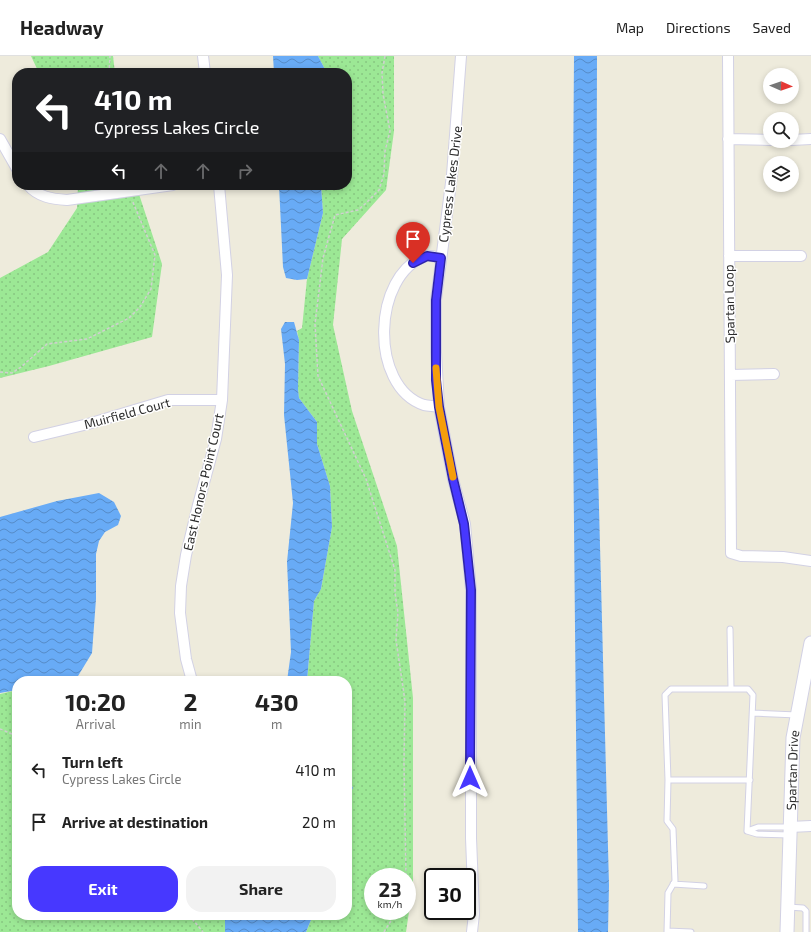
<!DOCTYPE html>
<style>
:root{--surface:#fff;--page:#f2f2f2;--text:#222;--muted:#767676;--line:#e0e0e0;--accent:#4738ff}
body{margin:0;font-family:"Exo 2",sans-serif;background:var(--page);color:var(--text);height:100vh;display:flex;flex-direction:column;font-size:15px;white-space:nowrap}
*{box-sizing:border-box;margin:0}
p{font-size:13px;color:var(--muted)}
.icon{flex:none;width:22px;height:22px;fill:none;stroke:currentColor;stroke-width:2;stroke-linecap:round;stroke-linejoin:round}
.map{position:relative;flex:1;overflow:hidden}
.side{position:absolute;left:12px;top:620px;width:340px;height:244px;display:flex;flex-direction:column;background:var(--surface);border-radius:16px;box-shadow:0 2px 6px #0003}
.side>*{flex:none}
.guide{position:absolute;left:12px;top:12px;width:340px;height:122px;border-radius:16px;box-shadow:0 2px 6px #0003;background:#202124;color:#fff;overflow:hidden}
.needle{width:26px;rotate:92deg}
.controls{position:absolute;left:763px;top:12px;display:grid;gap:8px}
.controls a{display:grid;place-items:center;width:36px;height:36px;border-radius:50%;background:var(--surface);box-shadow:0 2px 6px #0003;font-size:20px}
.speed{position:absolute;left:364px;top:812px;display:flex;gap:8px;font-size:20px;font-weight:700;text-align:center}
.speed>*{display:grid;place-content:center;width:52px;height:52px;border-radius:50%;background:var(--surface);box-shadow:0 2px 6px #0003;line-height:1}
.speed small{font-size:10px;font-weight:400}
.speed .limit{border:2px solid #111;border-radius:6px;background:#fff;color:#111}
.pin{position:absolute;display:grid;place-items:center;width:34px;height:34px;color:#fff;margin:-41px -17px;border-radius:50% 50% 50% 0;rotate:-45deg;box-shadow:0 0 4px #0007}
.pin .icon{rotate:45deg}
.me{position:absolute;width:44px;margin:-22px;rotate:0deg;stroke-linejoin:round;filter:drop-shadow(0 0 3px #0008)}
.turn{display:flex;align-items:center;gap:14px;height:84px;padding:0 16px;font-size:18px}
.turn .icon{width:52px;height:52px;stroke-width:2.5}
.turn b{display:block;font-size:28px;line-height:34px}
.lanes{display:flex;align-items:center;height:38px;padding:0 16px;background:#0003;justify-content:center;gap:20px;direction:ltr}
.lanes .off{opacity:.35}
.eta{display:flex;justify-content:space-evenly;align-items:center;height:68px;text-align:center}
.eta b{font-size:24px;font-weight:700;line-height:28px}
.action{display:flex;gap:8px;margin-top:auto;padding:8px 16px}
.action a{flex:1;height:46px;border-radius:16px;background:var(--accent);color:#fff;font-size:16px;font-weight:700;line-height:46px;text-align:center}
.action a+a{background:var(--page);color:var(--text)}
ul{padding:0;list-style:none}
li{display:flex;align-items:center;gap:12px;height:52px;padding:0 16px}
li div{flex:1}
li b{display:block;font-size:15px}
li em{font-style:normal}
header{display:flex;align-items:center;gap:24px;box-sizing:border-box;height:56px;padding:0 20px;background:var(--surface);border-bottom:1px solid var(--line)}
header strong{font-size:19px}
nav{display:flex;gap:22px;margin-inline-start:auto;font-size:14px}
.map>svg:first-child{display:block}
</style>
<header>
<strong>Headway</strong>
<nav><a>Map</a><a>Directions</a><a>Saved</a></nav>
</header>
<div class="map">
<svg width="811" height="876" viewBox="0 0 811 876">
<defs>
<pattern id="grass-dots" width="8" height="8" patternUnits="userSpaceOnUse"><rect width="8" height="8" fill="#9ce895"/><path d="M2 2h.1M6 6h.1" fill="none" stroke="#87c781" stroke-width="1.8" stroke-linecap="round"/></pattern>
<pattern id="water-waves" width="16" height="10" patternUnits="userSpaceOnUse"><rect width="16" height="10" fill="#68abf6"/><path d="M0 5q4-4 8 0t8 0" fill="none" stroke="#568bc7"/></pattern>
</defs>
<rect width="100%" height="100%" fill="#eeebdc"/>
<!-- grass -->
<path fill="url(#grass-dots)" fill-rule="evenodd" d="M31 0H113L115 17H39Z
M318 0H394V75L386 134 342 183 333 269 352 355 397 490 413 642V829L406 876H306L313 859H347V741L353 732 347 720V625H307L314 545 321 533 332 471 330 430 317 388V366L299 342 298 333 299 284 297 275 302 272 307 223 323 157 321 129H347V17H327ZM373 821H407V855H373Z
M78 129H136L162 208 152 281 49 310 0 322V222L48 196 77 152Z
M17 634V859H225V876H0V638Z"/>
<!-- water -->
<path fill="url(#water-waves)" d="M273 0H318L327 17H274Z
M574 0H597L596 338 609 829 608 876H578L572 267Z
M279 129H321L323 157 307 223 297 224 286 222 283 211Z
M285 266H294L299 284 298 333 299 342 317 366V388L330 430 332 471 321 533 314 545 307 625H287L291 596 287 506 293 447 284 359 285 308 281 273Z
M99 437 114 446 121 460 118 469 105 476 99 485 96 498V543L92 597 75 625H17V634L0 637V461L57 445Z
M347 720 353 732 347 741Z
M225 859H313L306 876H225Z"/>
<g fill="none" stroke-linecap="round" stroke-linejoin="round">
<!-- service casing -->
<g stroke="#d2d1e4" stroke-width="7">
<path id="service" d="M730 573 731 633
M753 657 797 659
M668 724H750
M747 775 758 771H790
M747 775 757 778 790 779
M673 828 704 830
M788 851 803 852 806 855V876
M667 875 691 876
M667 876 668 837 675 825 673 773 667 765 668 724 665 639 671 633H748L753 639 747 775"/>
</g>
<!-- minor casing -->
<g stroke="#d2d1e4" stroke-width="12">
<path id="minor" d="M203 0 205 17
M461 0 452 119 436 244V296L439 351 453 423 465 468 471 534V782L474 858 472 876
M728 0 731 497 741 500 783 501 811 505
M0 83 17 113
M728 83 770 84
M792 84 811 83
M28 129C38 141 52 143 67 144L173 129
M729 200H801
M730 319 774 318
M439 351C435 350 429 350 424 349 369 331 372 218 426 200 430 199 436 201 441 202
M34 381 88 368 168 344H222
M192 625 186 603 180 557 181 530 186 499 198 449 216 383 222 344 227 219 219 129
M790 771 811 770"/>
</g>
<!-- tertiary casing -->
<g stroke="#d2d1e4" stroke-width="15">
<g id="tertiary">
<path id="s1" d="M787 876 793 682 811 587"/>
</g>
</g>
<!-- path -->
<path stroke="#d0d0d0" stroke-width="1.5" stroke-dasharray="3 2" stroke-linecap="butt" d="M385 0 382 17 383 38 390 75 385 95 384 118 379 134 365 148 358 154 335 159 323 202 315 268 318 320 366 423 395 514V537L398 557 396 584 405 645 404 708 406 821
M109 17 110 0
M0 316 12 317 21 311 47 288 87 283 129 262 140 251 151 233 155 199 132 144
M0 673 17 680
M189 859 203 876
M384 876 397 855"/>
<!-- service -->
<use href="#service" stroke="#fff" stroke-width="5"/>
<!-- minor -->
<use href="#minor" stroke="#fff" stroke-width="10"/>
<!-- tertiary -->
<use href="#tertiary" stroke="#fff" stroke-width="13"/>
</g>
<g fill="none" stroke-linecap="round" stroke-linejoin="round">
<!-- route casing -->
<g stroke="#2e24a6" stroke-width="10">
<path id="route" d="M413 207 427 200 441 202 436 244V324L439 351 453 423 464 468 471 534 470 722"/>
</g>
<!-- route -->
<use href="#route" stroke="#4738ff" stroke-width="7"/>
<!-- slow -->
<path stroke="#f59e0b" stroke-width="7" d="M436 312 439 351 453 421"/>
</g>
<g text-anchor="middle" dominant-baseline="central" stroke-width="3" stroke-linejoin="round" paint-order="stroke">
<!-- street labels -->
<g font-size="13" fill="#2b2b2b" stroke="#fff">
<text transform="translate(450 128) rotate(-83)">Cypress Lakes Drive</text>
<text transform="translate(729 248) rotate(-91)">Spartan Loop</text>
<text transform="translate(127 357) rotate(-15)">Muirfield Court</text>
<text transform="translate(203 426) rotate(-77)">East Honors Point Court</text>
<text stroke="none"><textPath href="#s1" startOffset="162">Spartan Drive</textPath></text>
</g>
</g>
</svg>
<div class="controls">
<a><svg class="needle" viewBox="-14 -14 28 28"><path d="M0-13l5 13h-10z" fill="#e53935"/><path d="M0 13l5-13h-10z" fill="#767676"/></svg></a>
<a><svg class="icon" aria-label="search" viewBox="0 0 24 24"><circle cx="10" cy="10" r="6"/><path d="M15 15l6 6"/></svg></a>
<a><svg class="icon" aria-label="layers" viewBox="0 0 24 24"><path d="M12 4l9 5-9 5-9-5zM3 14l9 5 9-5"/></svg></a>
</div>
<div class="speed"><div>23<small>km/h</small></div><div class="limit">30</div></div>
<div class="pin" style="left:413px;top:207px;background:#d93025"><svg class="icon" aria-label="arrive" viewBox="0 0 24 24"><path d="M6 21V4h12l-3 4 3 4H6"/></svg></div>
<svg class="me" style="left:470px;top:722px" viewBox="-20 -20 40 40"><path d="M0-17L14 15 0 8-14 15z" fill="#4738ff" stroke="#fff" stroke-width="4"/></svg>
<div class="guide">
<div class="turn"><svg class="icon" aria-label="left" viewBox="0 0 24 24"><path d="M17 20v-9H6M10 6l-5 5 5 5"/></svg><div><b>410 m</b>Cypress Lakes Circle</div></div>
<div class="lanes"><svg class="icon" aria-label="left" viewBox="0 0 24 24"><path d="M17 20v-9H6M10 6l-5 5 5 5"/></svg><svg class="icon off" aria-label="ahead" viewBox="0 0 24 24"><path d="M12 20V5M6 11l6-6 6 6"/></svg><svg class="icon off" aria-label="ahead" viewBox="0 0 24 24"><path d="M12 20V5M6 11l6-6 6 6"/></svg><svg class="icon off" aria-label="right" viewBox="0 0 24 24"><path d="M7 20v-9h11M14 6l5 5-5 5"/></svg></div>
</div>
<section class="side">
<div class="eta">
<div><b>10:20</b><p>Arrival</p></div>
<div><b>2</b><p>min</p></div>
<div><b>430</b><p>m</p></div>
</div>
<ul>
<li><svg class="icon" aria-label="left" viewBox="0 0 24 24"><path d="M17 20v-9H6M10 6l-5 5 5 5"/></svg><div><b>Turn left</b><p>Cypress Lakes Circle</p></div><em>410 m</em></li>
<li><svg class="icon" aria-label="arrive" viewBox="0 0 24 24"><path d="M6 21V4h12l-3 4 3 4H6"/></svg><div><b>Arrive at destination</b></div><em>20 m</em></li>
</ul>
<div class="action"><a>Exit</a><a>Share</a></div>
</section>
</div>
